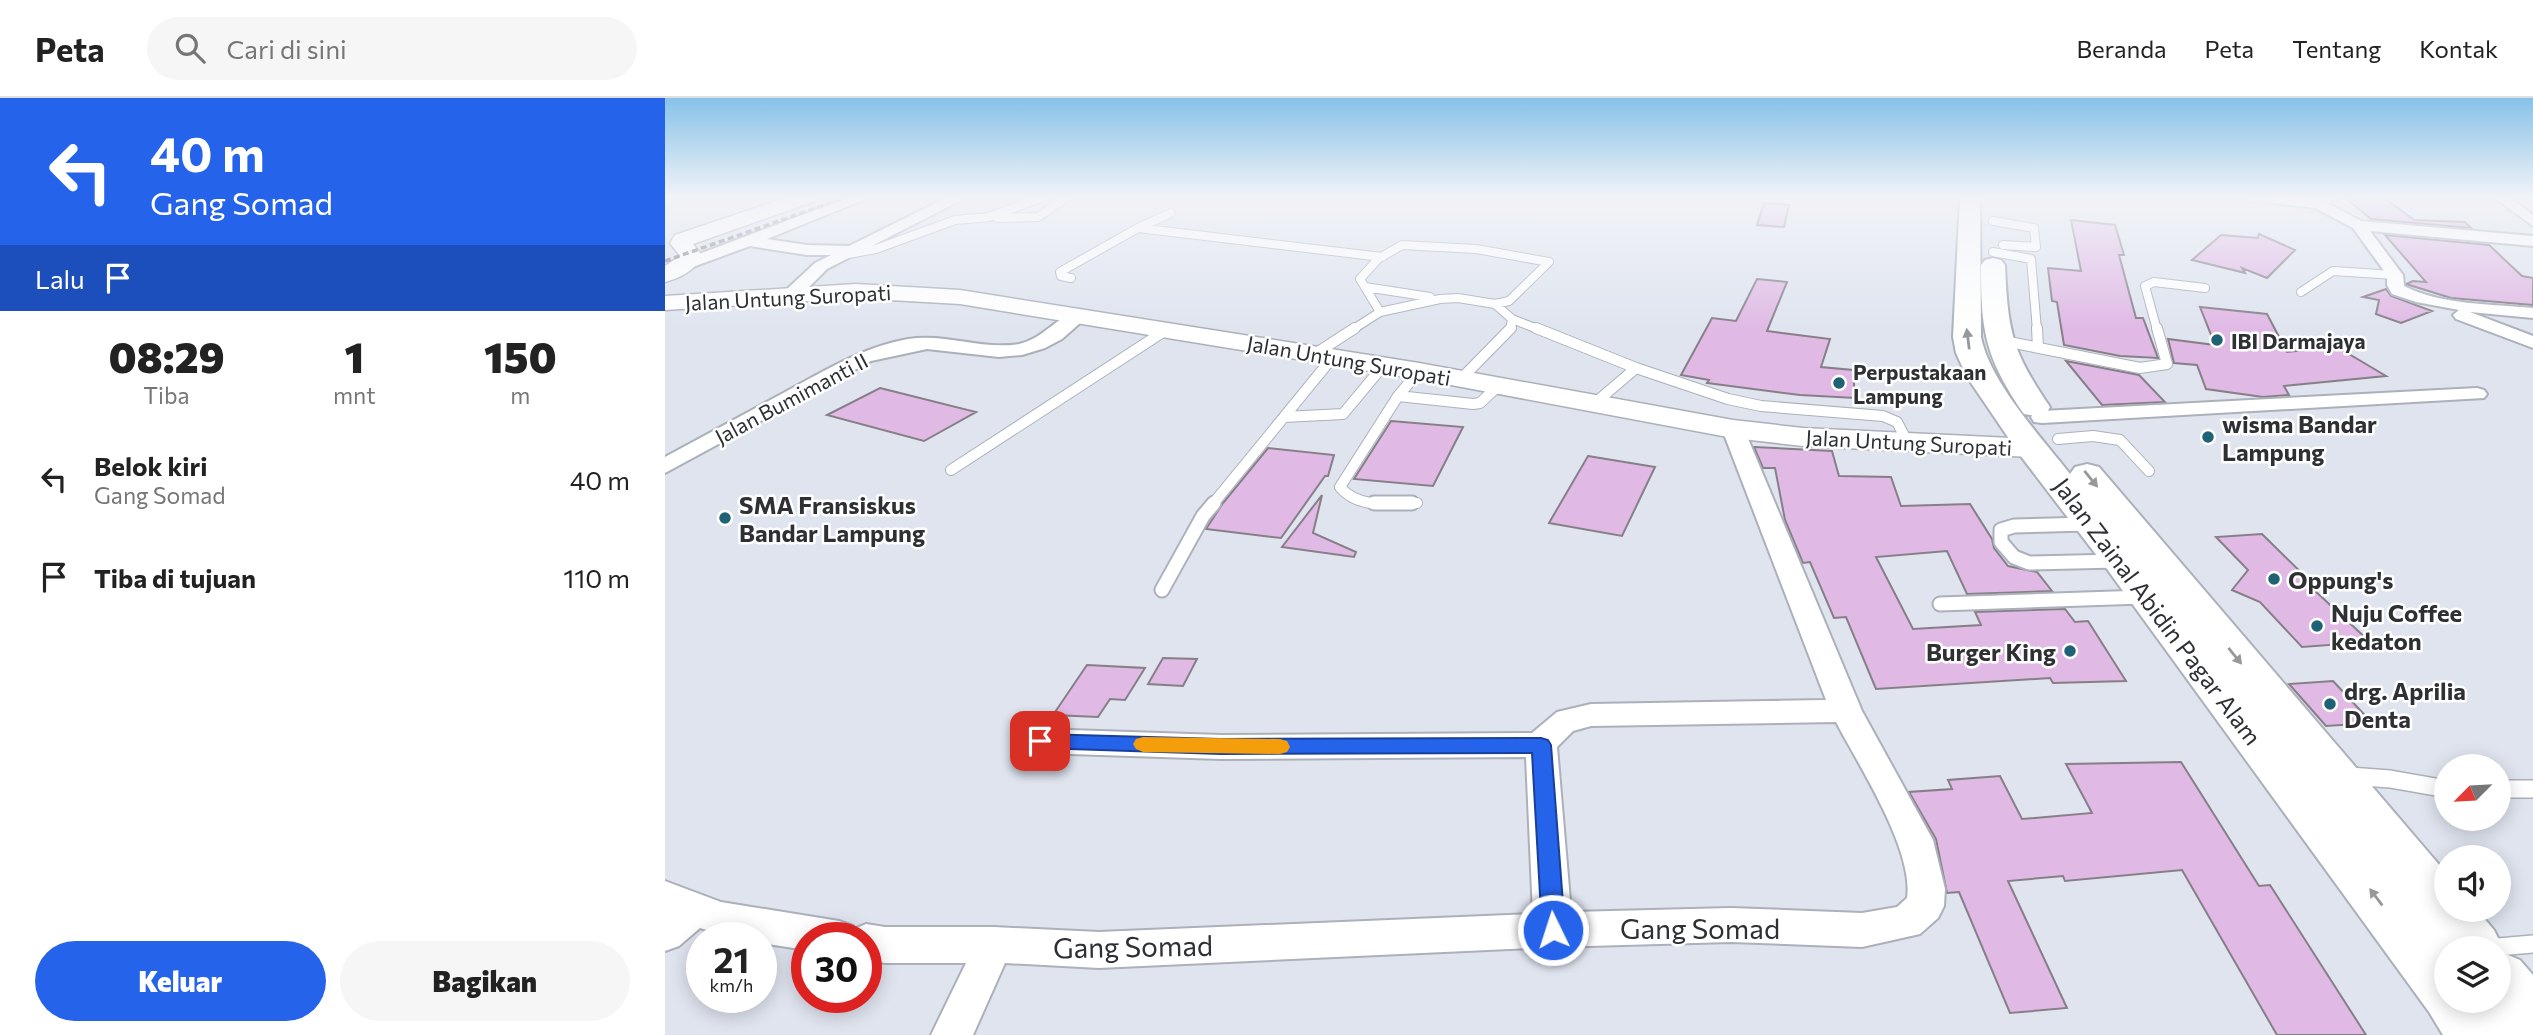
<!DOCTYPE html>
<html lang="id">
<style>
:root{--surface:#fff;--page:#f6f6f6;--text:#222;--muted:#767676;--line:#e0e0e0;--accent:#2563eb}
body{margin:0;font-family:Commissioner,sans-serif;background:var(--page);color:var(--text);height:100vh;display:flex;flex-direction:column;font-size:26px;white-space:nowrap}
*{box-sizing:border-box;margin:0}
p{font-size:23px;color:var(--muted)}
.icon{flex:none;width:38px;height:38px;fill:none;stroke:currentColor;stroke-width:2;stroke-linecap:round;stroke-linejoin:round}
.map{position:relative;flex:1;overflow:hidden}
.panel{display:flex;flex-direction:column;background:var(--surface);width:665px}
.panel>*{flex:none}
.hud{background:#2563eb;color:#fff;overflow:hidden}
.needle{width:46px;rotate:246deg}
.buttons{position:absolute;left:1769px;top:656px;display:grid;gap:14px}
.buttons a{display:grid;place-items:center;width:77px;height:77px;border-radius:50%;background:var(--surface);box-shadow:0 4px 18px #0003;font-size:35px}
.speed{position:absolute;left:21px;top:824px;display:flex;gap:14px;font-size:35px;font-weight:700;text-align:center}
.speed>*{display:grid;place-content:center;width:91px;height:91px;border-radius:50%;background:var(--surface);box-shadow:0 4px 18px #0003;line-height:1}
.speed small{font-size:18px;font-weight:400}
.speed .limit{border:10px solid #d22;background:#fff;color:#111}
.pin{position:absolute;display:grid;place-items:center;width:60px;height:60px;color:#fff;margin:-30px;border-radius:14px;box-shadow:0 4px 10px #0006}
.me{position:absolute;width:77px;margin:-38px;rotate:356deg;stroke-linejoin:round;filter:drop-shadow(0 0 5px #0008)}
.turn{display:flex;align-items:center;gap:24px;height:147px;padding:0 35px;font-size:32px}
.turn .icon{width:91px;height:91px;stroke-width:2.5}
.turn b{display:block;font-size:49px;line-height:60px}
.then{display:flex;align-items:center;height:66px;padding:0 35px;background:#0003;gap:14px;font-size:26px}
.eta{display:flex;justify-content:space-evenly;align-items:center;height:119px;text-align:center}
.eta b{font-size:42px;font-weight:800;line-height:49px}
.cta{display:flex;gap:14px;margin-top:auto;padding:14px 35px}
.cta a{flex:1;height:80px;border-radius:42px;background:var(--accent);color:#fff;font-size:28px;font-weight:800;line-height:80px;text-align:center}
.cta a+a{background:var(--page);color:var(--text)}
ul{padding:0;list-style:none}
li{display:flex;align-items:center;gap:21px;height:98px;padding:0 35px}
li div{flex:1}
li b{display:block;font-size:26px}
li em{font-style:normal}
header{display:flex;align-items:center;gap:42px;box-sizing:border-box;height:98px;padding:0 35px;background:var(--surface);border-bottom:2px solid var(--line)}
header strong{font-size:33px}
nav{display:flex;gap:38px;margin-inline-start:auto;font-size:24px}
.search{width:490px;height:63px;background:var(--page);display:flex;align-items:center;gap:18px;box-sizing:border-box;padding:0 24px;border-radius:38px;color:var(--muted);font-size:26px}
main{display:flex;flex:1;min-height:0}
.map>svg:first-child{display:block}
</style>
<header>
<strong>Peta</strong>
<div class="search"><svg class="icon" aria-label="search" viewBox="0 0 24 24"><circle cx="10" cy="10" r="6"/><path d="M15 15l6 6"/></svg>Cari di sini</div>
<nav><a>Beranda</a><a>Peta</a><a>Tentang</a><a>Kontak</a></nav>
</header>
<main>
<section class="panel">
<div class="hud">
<div class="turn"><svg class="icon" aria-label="left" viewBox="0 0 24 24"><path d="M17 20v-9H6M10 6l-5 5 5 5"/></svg><div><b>40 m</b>Gang Somad</div></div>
<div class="then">Lalu<svg class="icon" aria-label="arrive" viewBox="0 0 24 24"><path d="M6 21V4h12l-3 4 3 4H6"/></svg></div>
</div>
<div class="eta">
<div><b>08:29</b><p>Tiba</p></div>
<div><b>1</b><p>mnt</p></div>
<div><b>150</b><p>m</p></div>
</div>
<ul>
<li><svg class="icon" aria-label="left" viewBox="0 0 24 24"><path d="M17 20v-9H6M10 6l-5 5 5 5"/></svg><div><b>Belok kiri</b><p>Gang Somad</p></div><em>40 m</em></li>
<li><svg class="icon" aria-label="arrive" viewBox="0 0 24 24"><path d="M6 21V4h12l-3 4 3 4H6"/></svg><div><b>Tiba di tujuan</b></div><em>110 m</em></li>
</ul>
<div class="cta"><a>Keluar</a><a>Bagikan</a></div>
</section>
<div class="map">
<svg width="1868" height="937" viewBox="0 0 1868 937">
<rect width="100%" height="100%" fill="#dfe4ef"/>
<!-- building -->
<path fill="#e0bae5" stroke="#867f87" stroke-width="2" d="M1678 98H1717L1749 122 1800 124 1806 130 1706 121Z
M1099 105 1124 107 1119 129 1092 127Z
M1406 122 1450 127 1459 157H1454L1471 220H1478L1493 260 1455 258 1399 247 1392 204 1387 203 1383 170 1416 173Z
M1594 136 1630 152 1602 180 1577 170 1580 175 1527 162 1556 137 1593 140Z
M1720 137 1824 147 1857 178 1868 180V207L1786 200 1741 186 1748 183 1761 184Z
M1092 181 1122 184 1102 233 1165 241 1156 269 1188 272 1190 300 1135 297 1042 285 1044 282 1016 277 1047 220 1071 223Z
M1721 191 1726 198 1767 213 1736 225 1711 216 1714 202 1698 199Z
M1535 209 1602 216 1622 254 1672 249 1721 278 1619 288 1624 297 1598 299 1541 291 1532 267 1509 265 1503 241 1550 247Z
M1401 263 1474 277 1500 304 1437 307Z
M215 290 311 314 259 343 162 317Z
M726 323 798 329 768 388 689 381Z
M1089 349 1167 353 1174 378 1226 379 1236 408 1305 406 1327 441 1329 450 1343 468 1372 474 1387 493 1302 496 1282 453 1211 459 1248 531 1316 527 1310 514 1400 511 1410 524 1423 523 1461 583 1388 585 1385 580 1211 591 1181 519 1169 520 1145 464 1138 465 1120 422 1110 370H1098Z
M603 350 669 357 663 378H660L616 440 541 431 558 405Z
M923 358 990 369 957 438 884 425Z
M657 397 648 435 691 454 689 459 617 449Z
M1597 436 1652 490 1648 491 1705 544 1637 549 1595 504 1567 492 1583 472 1551 439Z
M498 560 532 561 518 588 483 586Z
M422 567 480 570 460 602 445 601 433 619 388 617Z
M1668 583 1707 625 1661 628 1624 586Z
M1516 664 1594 788 1605 787 1701 937H1612L1517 772 1400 783 1398 778 1343 783 1402 910 1345 915 1294 794 1282 795 1271 741 1244 694 1287 691 1283 682 1335 678 1357 721 1427 715 1401 666Z"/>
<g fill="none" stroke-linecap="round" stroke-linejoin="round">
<!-- lane-far3 casing -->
<g stroke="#abb0ba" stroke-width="10">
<path id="lane-far3" d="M1644 102 1661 103 1663 98
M333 120 373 119 404 98
M1328 123 1369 130 1371 149 1338 147
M473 130 506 115
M737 147 811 151 884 164 844 203 830 206 793 200 775 201 715 214 695 181 713 161Z
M1328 154 1366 161 1372 232
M178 157 211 151 290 122 324 119 381 98
M406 180 396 178 395 174 473 130 717 159
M700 189 765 199
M1636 194 1668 173 1730 177
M830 206 847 221 875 232
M687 232 715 214
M845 232 847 221
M1492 232 1480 188 1489 184 1540 190"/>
</g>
<!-- lane-far2 casing -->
<g stroke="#abb0ba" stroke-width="12">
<path id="lane-far2" d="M871 230 971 270
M1372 230 1373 249
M1334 242 1475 270 1502 266 1492 230
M650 256 690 230
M796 281 846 230
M733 298 808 306 815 305 833 288
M930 305 971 270 1063 301 1096 308 1218 318 1232 324 1243 345
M619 319 678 316 718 268
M1393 341 1428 338 1455 342 1484 373
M286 372 501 232
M752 405C726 406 693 411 675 389L733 298 754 273
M547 407 668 259"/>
</g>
<!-- lane-far1 casing -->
<g stroke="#abb0ba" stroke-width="17">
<path id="lane-far1" d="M709 405H747
M1422 426 1349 428 1336 432V444L1349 459 1364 465 1452 463
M497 492 538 418 549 405
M1275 506 1478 499"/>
</g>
<!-- lane casing -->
<g stroke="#abb0ba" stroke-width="20">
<path id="lane" d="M1685 678 1725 681 1782 691
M1834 691H1868
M1821 850 1868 846"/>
</g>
<!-- street casing -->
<g stroke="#abb0ba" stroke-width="4">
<path id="street" d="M187 98H208L102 141 142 147 184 148 285 98H304L162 171 132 201 126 202 117 197 120 193 150 165 166 157H142L85 148 25 170H13L11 167 13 164Z
M1575 98H1649L1696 123 1868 138V148L1705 133 1738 177 1739 188C1776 207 1827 206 1868 210V220L1805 214 1868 238V250L1791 221 1788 217 1794 212 1751 204 1727 196 1722 187V177L1688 130 1650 110 1582 102Z
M1827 98H1843L1868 117V128Z
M414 213 423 218 397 241 380 250 357 257 334 259 262 251 206 263 0 375V359C41 337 81 315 122 293 161 272 198 249 243 241 280 235 317 252 354 246 378 241 392 218 414 213Z
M1812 290 1819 292 1822 296 1819 300 1377 325 1369 324 1366 319 1369 314 1377 313Z
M1068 324 1076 326 1079 331 1197 613 1268 742 1280 791 1279 808 1273 820 1255 836 1197 849 1066 844 888 849 434 870 340 865 308 937H266L301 865H220L201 862V840H142V852L96 845V840H68L35 830 14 848 0 853V783L56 804 174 823 188 828 189 831 201 826 220 829H329L434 834 868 816 861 659 556 661 375 655 364 652 359 643 364 634 375 631 556 637 867 635 892 614 926 606 1161 602 1057 331 1060 326ZM1171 624C1194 668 1249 752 1242 800L1232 809 1197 815 1066 810 906 814 892 649 908 633 926 628Z"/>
</g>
<!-- secondary casing -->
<g stroke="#abb0ba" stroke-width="3">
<path id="secondary" d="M126 98H156L153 102 28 146 38 159C29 172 16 180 0 184V168L15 158 5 145 10 137Z
M191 186 295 192 754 265 1068 322 1138 330 1367 341 1378 343 1383 350 1378 357 1367 359 1138 348 1068 340 754 281 295 206 191 200 0 212V198Z"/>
</g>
<!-- highway casing -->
<g stroke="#abb0ba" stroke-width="4">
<path id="highway" d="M1295 98H1315L1316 239C1325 284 1376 339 1405 376L1410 369 1422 366 1434 369 1782 776V812H1812L1829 832 1838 850 1836 854 1855 862 1868 877V937H1778L1764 914 1442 471 1355 357 1302 279 1291 255 1288 239ZM1782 850H1834V903H1782Z
M1328 160 1336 162 1340 167C1343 235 1347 253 1385 309L1381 316 1370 318 1359 316C1320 259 1316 234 1316 167L1320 162Z"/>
</g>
<!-- lane-far3 -->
<use href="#lane-far3" stroke="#fff" stroke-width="8"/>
<!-- lane-far2 -->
<use href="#lane-far2" stroke="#fff" stroke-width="10"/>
<!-- lane-far1 -->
<use href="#lane-far1" stroke="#fff" stroke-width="13"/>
<!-- lane -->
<use href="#lane" stroke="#fff" stroke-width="17"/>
<!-- street -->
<use href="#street" fill="#fff" fill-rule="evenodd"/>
<!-- secondary -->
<use href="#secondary" fill="#fff" fill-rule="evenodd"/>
<!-- highway -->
<use href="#highway" fill="#fff" fill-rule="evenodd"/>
<!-- rail -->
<path stroke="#7d8087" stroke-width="3.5" stroke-dasharray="6 3.5" stroke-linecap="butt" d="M0 163 185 98"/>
</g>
<!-- one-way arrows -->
<defs><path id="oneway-solid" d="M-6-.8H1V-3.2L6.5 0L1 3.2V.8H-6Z" transform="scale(1.75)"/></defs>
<g fill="#96989a">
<use href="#oneway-solid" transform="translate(1303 241) rotate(-97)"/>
<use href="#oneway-solid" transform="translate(1426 381) rotate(51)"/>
<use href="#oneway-solid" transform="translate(1570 558) rotate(51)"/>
<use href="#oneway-solid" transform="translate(1711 799) rotate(-127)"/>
</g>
<!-- sky -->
<linearGradient id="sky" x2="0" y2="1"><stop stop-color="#87c2e8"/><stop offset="0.43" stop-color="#f1f3f8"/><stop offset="1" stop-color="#f1f3f8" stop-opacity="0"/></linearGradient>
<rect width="1868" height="230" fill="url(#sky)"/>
<!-- route -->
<path fill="#2563eb" stroke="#184099" stroke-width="2" d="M375 636 556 641 876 640 883 642 886 647 900 832 896 839 888 842 880 839 877 832 867 655 556 656 375 650 368 648 365 643 368 638Z"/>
<!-- slow -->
<path fill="#f59e0b" d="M478 639 615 641 622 643 625 649 622 654 615 656 478 654 471 651 468 646 471 641Z"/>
<!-- markers -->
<g fill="#1f6275" stroke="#fff" stroke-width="2.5">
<circle cx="1552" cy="242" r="7"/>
<circle cx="1174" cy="285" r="7"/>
<circle cx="1543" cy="339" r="7"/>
<circle cx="60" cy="420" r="7"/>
<circle cx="1609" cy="481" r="7"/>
<circle cx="1652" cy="528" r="7"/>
<circle cx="1405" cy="553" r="7"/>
<circle cx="1665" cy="606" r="7"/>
</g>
<g text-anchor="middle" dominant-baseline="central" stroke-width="5" stroke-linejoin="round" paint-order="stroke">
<!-- far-street labels -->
<g font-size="21" fill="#2e3034" stroke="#fff">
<text transform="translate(123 199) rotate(-3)">Jalan Untung Suropati</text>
<text transform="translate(684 262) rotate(10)">Jalan Untung Suropati</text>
<text transform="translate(126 300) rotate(-28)">Jalan Bumimanti II</text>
<text transform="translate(1244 344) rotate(3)">Jalan Untung Suropati</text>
</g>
<!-- far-poi labels -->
<g font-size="21" font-weight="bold" fill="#2e3034" stroke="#fff" text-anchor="start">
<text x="1566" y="242">IBI Darmajaya</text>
<text x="1188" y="273">Perpustakaan<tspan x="1188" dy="24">Lampung</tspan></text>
</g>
<!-- poi labels -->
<g font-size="24" font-weight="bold" fill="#2e3034" stroke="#fff" text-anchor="start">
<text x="1557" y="325">wisma Bandar<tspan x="1557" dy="28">Lampung</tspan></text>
<text x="74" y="406">SMA Fransiskus<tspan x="74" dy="28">Bandar Lampung</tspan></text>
<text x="1623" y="481">Oppung's</text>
<text x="1666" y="514">Nuju Coffee<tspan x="1666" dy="28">kedaton</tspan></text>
<text x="1391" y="553" text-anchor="end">Burger King</text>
<text x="1679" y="592">drg. Aprilia<tspan x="1679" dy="28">Denta</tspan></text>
</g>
<!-- street labels -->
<g font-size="24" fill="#2e3034" stroke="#fff">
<text transform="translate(1493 513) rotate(53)">Jalan Zainal Abidin Pagar Alam</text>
</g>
<!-- near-street labels -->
<g font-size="28" fill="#2e3034" stroke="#fff">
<text x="1035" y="830">Gang Somad</text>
<text transform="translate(468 848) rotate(-1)">Gang Somad</text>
</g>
</g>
</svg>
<div class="buttons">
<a><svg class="needle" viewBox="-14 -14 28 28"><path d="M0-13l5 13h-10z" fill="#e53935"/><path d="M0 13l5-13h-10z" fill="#767676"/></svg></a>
<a><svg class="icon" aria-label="sound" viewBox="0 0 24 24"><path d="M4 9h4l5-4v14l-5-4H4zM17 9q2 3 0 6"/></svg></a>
<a><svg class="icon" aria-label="layers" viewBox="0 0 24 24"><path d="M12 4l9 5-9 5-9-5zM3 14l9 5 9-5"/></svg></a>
</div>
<div class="speed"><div>21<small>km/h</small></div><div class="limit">30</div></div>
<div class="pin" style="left:375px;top:643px;background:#d93025"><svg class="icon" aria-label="arrive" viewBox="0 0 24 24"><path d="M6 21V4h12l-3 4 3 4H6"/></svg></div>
<svg class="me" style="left:888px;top:832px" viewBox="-20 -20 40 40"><circle r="17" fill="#2563eb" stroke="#fff" stroke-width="3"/><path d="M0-11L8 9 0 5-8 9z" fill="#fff"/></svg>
</div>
</main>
